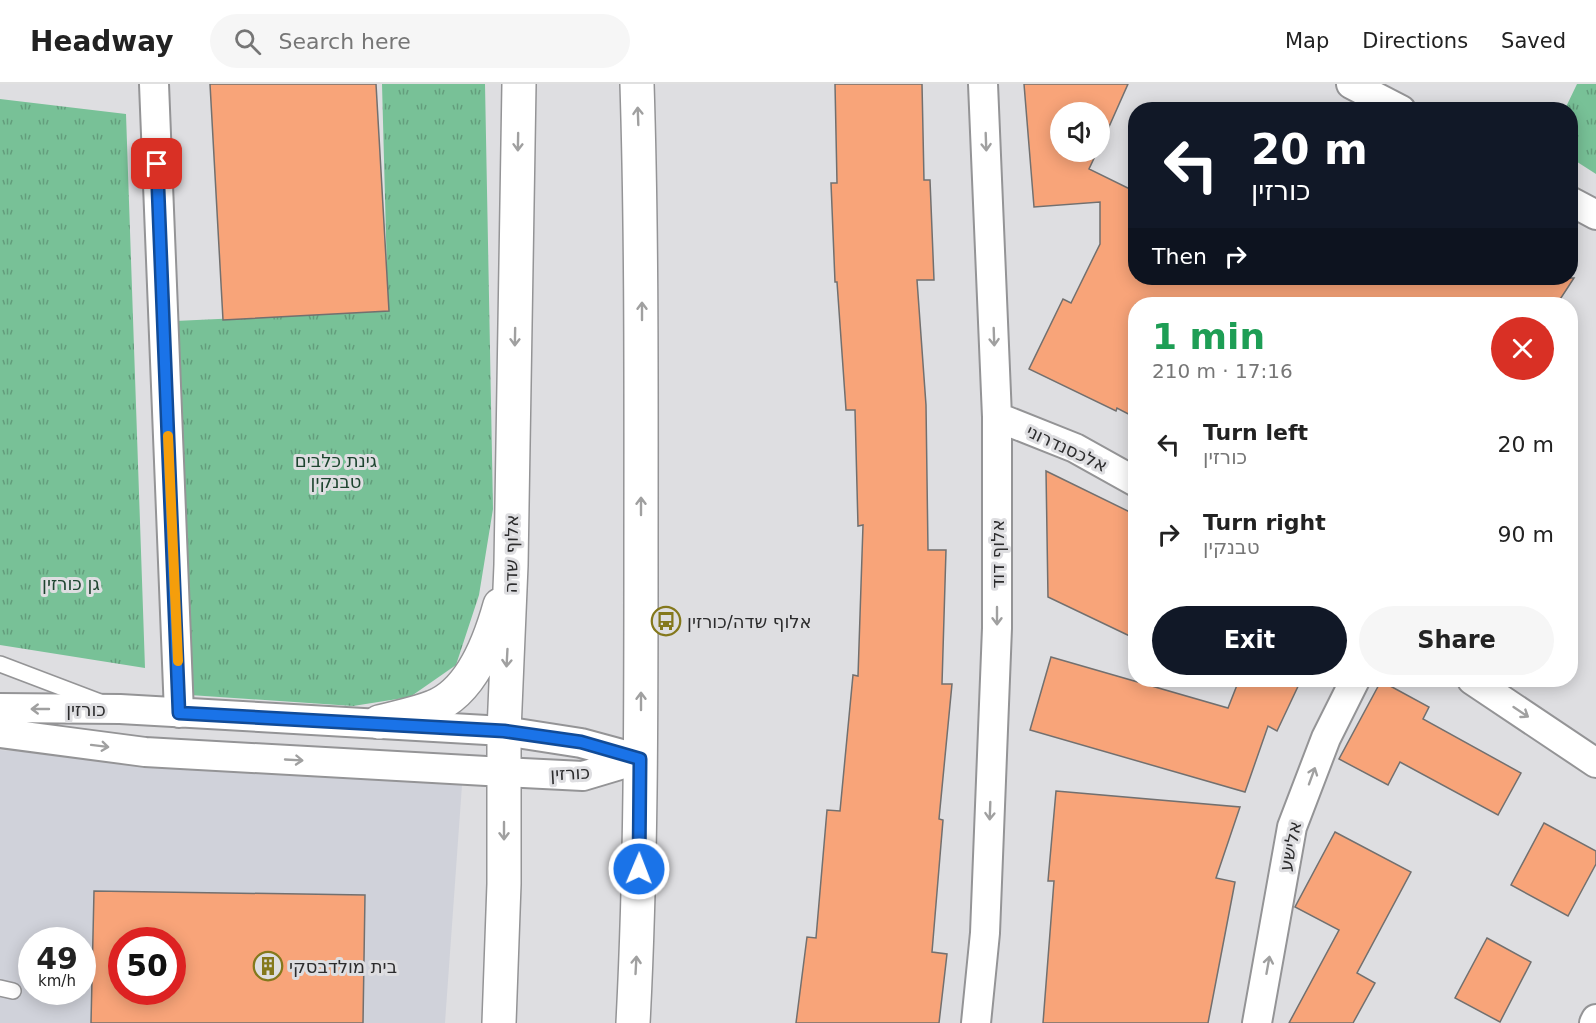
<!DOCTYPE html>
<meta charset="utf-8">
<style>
:root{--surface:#fff;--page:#f6f6f6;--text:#222;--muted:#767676;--line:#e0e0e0;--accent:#111827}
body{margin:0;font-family:"DejaVu Sans","Noto Sans Hebrew",sans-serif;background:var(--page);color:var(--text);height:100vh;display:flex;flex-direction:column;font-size:22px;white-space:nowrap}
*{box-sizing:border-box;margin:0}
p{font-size:20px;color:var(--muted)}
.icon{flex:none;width:33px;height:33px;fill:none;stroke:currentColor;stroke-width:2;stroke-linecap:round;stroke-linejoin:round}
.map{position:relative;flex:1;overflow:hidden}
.drawer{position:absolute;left:1128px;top:213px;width:450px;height:390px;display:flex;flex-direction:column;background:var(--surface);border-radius:24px;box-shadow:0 3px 15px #0003}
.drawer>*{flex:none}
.top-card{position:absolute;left:1128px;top:18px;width:450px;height:183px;border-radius:24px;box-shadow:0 3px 15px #0003;background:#111827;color:#fff;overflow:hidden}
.buttons{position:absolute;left:1050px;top:18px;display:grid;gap:12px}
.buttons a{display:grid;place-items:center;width:60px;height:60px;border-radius:50%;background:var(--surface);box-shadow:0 3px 15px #0003;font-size:30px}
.speed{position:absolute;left:18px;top:843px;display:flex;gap:12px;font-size:30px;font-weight:700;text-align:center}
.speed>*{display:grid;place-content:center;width:78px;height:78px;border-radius:50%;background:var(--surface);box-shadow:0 3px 15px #0003;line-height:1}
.speed small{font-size:15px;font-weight:400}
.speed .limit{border:9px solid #d22;background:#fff;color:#111}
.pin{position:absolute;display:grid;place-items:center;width:51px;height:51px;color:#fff;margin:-26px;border-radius:12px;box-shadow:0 3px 9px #0006}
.me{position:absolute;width:66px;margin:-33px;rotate:1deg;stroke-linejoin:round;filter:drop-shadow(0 0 4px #0008)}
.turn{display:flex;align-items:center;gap:21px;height:126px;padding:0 24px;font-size:27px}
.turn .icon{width:78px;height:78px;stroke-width:2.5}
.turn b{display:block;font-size:42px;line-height:51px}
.then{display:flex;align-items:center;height:57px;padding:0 24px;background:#0003;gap:12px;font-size:22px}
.round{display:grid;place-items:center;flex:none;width:63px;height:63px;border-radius:32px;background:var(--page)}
.overview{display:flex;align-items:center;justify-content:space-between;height:102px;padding:0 24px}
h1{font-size:36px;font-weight:700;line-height:45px;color:#1e9e55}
.cta{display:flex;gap:12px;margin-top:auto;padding:12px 24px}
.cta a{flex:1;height:69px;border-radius:36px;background:var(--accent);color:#fff;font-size:24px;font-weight:700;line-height:69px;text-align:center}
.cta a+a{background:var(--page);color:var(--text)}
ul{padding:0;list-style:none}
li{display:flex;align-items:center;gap:18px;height:90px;padding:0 24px}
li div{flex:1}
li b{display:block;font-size:22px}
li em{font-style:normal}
header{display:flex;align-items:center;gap:36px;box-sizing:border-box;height:84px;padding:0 30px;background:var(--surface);border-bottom:2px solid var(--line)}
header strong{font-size:28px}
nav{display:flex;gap:33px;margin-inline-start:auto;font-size:21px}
.search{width:420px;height:54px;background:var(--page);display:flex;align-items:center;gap:15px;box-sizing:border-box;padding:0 21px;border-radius:33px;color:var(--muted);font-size:22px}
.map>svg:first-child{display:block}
</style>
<header>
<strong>Headway</strong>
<div class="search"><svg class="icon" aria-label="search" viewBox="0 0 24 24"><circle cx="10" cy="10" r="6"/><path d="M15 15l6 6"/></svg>Search here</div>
<nav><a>Map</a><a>Directions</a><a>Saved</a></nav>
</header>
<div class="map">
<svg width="1596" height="939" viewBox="0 0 1596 939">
<defs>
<pattern id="grass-tufts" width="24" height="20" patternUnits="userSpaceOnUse" patternTransform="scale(1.5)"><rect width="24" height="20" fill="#78c197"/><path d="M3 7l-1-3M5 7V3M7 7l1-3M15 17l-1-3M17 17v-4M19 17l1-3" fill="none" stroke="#639d7c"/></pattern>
</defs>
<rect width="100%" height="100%" fill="#dedee1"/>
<!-- built -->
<path fill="#d0d2da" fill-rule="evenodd" d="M0 666 462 701 445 939H0ZM32 856H82V908H32ZM122 856H172V908H122Z"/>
<!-- grass -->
<path fill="url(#grass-tufts)" d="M382 0H485L493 425 479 511 456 581 410 613 353 622 190 611 175 237 388 227Z
M1577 0H1596V90L1571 74 1570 26 1565 25Z
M0 15 126 30 145 584 0 561Z"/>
<!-- building -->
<path fill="#f8a479" stroke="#72706f" stroke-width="1.5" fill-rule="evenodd" d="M210 0H376L389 227 223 236Z
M835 0H922L924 96H930L934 196H917L926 321 928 466H946L942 600H952L939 735 943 736 932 868 947 870 939 939H796L807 853 816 854 827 726 840 727 853 591 858 592 863 441 858 442 855 326H846L837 198H835L831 99H837Z
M1024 0H1128L1100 63V28H1060V68H1097L1089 85 1136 108V194H1574L1557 220H1136V334L1117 324 1116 327 1029 285 1063 215 1071 219 1100 160V118L1034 123Z
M1046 387 1136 431V555L1048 513Z
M1051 573 1228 624 1239 596H1301L1277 647 1268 642 1245 708 1030 646Z
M1381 597 1429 623 1423 635 1521 689 1498 731 1400 678 1388 701 1339 675Z
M1056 707 1240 723 1216 794 1235 798 1208 939H1043L1054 797H1048Z
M1544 739 1596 767V780L1568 832 1511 801Z
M1335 748 1411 788 1357 889 1375 899 1353 939H1289L1339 846 1295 823Z
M94 807 365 811 363 939H91ZM122 856H172V908H122Z
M1487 854 1531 878 1500 938 1455 914Z"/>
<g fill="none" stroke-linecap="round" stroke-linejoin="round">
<!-- lane casing -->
<g stroke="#949496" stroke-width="18">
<path id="lane" d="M0 580 100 618
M0 904 13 907"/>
</g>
<!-- street casing -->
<g stroke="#949496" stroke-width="32">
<path id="street" d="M154 0 179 629
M1351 0 1401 26
M1570 117 1596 131
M997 333 1075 364 1136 398
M1472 596 1596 679
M0 624 120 625 504 647 581 659 640 675
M0 649 145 668 504 688 583 692 640 675
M976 939 985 849 997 544V333L983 0
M1257 939 1292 743 1326 654 1355 596
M1594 939 1596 935"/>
</g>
<!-- secondary casing -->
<g stroke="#949496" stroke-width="36">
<path id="secondary" d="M379 638C397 633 416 630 433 623 472 608 490 557 500 521
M499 939 504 800V647L511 481 519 0
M633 939C641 785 641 631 641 477 641 318 642 159 637 0"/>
</g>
<!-- lane -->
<use href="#lane" stroke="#fff" stroke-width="15"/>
<!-- street -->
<use href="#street" stroke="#fff" stroke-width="28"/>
<!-- secondary -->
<use href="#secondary" stroke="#fff" stroke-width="33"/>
</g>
<!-- one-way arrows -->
<defs><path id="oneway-shaft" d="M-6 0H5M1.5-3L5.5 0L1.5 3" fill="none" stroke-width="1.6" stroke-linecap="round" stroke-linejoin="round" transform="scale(1.5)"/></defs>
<g stroke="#a0a0a0">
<use href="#oneway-shaft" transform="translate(638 32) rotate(-92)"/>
<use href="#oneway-shaft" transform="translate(518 58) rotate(91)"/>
<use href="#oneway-shaft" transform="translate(986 58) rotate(88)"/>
<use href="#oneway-shaft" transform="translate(642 227) rotate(-90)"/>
<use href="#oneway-shaft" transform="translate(515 253) rotate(91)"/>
<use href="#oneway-shaft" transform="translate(994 253) rotate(88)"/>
<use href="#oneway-shaft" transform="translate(641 422) rotate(-90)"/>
<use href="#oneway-shaft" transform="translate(997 532) rotate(90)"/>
<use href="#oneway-shaft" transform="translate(507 574) rotate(93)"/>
<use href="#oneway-shaft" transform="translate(641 617) rotate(-90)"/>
<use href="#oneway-shaft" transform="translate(40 625) rotate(180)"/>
<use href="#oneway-shaft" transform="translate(1521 628) rotate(34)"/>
<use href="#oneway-shaft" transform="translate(100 662) rotate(7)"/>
<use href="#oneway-shaft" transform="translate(294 676) rotate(3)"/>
<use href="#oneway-shaft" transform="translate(1312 692) rotate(-70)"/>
<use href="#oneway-shaft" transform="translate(990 727) rotate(92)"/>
<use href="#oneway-shaft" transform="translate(504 747) rotate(90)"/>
<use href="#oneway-shaft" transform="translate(636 881) rotate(-87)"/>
<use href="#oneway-shaft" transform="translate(1268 881) rotate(-80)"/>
</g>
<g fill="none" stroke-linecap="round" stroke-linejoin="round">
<!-- route casing -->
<g stroke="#114b97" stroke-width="15">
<path id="route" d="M157 80 179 629 504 647 581 658 640 675 639 785"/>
</g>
<!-- route -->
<use href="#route" stroke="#1a73e8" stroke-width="10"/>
<!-- slow -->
<path stroke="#f59e0b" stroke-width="10" d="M168 352 178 577"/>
</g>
<!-- icons -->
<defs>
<g id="bus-ring" transform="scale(1.5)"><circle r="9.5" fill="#dedee1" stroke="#84781c" stroke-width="1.5"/><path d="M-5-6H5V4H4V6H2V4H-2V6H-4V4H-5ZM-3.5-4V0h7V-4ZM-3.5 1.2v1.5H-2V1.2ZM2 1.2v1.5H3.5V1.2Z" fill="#84781c"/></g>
<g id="building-ring" transform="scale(1.5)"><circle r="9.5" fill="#dedee1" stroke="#84781c" stroke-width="1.5"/><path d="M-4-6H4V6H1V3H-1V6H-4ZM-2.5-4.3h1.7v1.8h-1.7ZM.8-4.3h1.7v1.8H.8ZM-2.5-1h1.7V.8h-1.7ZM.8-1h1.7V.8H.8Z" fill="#84781c"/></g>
</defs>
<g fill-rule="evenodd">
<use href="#bus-ring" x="666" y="537"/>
<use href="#building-ring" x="268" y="882"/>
</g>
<g text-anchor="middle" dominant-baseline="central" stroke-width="6" stroke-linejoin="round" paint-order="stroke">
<!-- street labels -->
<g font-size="18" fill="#2c2c2d" stroke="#dedee1">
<text transform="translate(1067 364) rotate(25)">אלכסנדרוני</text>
<text transform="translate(511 470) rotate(-89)">אלוף שדה</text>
<text transform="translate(997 470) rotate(-90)">אלוף דוד</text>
<text x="86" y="625">כורזין</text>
<text transform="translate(570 689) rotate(-3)">כורזין</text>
<text transform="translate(1290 762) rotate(-78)">אלישע</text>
</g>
<!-- park labels -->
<g font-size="18" fill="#1d442f" stroke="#dedee1">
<text x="336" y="376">גינת כלבים<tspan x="336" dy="21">טבנקין</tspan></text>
<text x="71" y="499">גן כורזין</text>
</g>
<!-- poi labels -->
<g font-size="18" fill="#2c2c2d" stroke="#dedee1" text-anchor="start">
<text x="687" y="537">אלוף שדה/כורזין</text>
<text x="289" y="882">בית מולדבסקי</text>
</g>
</g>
</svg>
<div class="buttons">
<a><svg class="icon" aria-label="sound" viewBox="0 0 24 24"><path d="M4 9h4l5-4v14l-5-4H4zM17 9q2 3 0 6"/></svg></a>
</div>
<div class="speed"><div>49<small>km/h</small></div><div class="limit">50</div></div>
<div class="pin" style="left:157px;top:80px;background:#d93025"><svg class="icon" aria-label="arrive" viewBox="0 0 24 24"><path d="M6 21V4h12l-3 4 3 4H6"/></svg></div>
<svg class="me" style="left:639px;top:785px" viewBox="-20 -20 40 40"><circle r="17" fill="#1a73e8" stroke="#fff" stroke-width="3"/><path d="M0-11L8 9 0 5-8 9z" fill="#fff"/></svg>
<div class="top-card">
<div class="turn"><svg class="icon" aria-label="left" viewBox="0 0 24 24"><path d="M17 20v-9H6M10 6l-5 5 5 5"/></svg><div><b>20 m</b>כורזין</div></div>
<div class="then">Then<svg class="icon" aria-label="right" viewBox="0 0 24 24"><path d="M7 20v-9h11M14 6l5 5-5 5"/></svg></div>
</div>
<section class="drawer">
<div class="overview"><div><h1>1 min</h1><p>210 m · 17:16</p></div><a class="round" style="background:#d93025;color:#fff"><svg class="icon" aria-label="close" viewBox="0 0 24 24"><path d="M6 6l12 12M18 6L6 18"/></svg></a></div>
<ul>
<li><svg class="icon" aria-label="left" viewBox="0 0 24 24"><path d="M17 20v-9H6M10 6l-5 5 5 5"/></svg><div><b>Turn left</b><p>כורזין</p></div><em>20 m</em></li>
<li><svg class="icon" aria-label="right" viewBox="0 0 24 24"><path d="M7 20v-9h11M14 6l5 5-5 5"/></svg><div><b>Turn right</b><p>טבנקין</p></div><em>90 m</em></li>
</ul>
<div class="cta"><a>Exit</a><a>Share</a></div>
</section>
</div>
